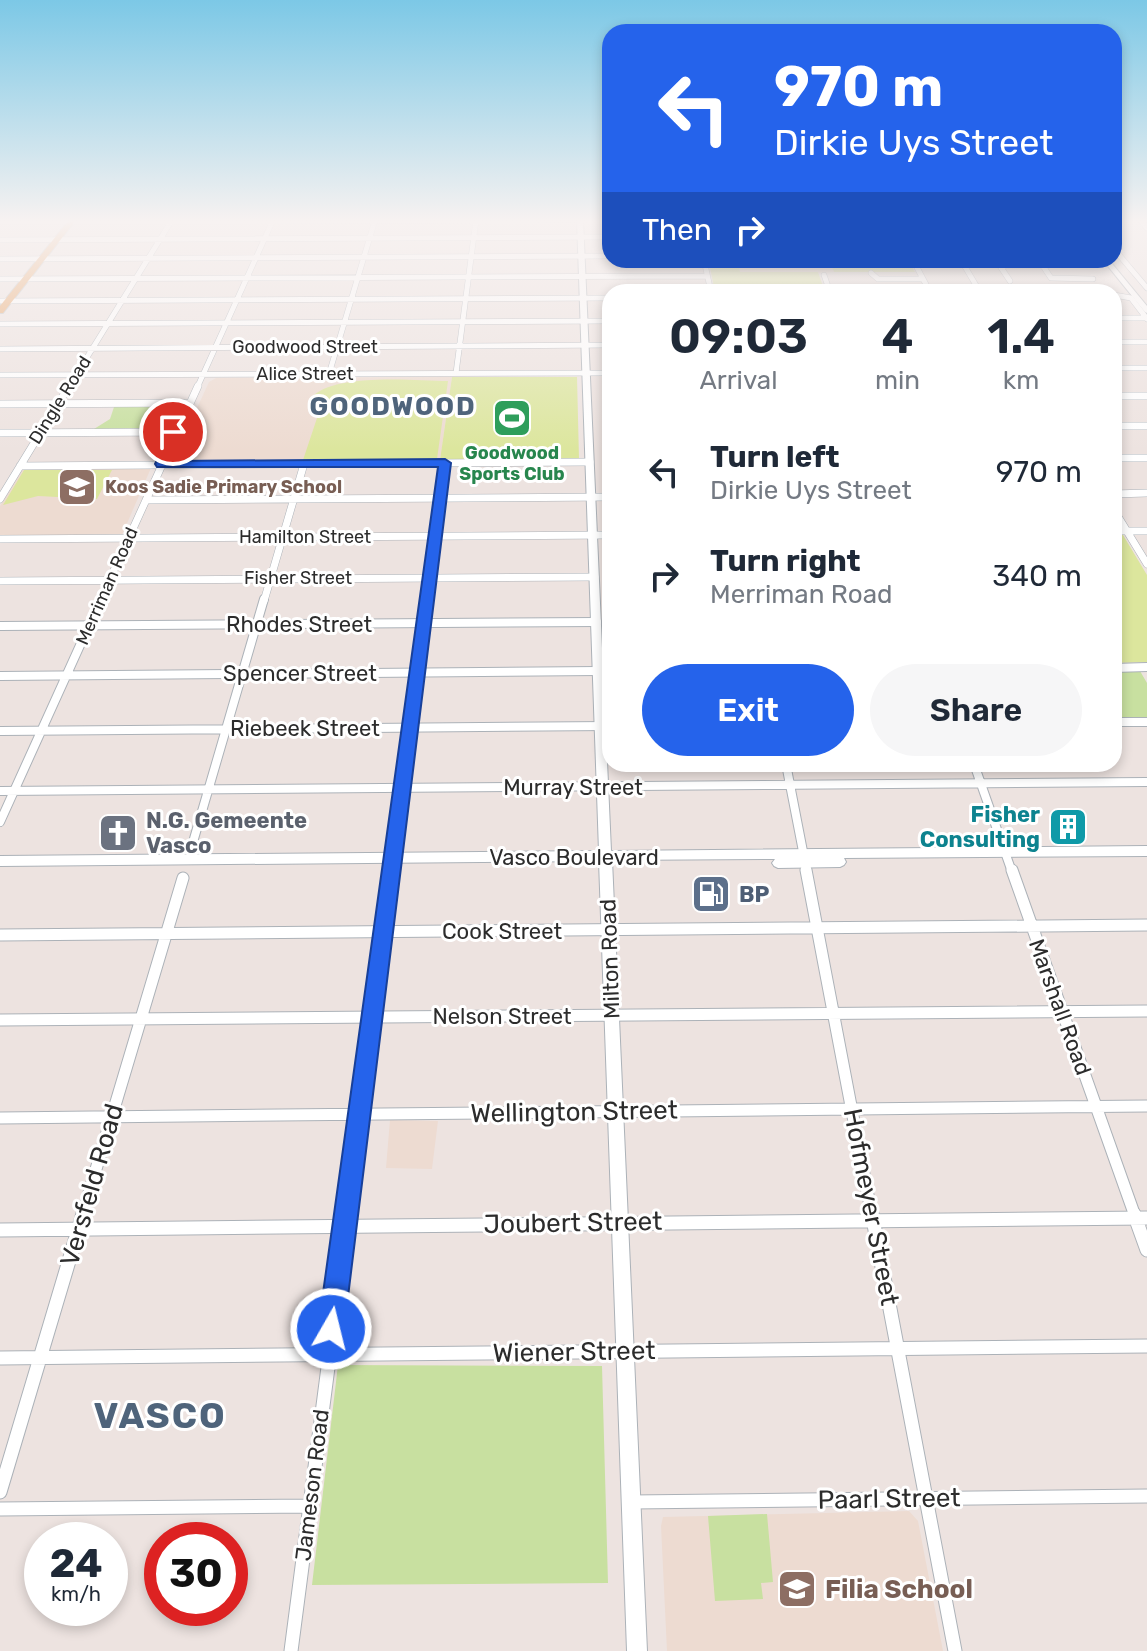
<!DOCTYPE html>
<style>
:root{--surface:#fff;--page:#f6f6f7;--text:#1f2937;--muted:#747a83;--accent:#2563eb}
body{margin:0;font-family:Rubik,sans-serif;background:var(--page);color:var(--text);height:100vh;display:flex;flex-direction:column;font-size:30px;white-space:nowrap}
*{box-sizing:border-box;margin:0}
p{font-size:26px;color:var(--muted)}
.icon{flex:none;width:44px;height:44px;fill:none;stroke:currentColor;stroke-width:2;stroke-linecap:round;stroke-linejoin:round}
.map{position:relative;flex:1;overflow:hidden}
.sheet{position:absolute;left:602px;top:284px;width:520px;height:488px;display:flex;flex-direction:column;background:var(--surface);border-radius:24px;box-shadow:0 4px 12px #0003}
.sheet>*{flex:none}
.top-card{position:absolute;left:602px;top:24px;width:520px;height:244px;border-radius:24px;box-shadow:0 4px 12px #0003;background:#2563eb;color:#fff;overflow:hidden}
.speed{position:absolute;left:24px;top:1522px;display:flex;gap:16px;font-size:40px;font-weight:700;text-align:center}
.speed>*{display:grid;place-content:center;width:104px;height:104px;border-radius:50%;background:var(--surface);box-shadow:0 4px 12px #0003;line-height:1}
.speed small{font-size:20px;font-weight:400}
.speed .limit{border:12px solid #d22;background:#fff;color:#111}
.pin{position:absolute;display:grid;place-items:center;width:68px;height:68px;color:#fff;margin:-34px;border:4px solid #fff;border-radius:50%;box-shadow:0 2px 8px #0007}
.me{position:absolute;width:88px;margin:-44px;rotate:8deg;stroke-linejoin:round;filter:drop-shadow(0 0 6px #0008)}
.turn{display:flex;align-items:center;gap:28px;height:168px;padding:0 40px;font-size:36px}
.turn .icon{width:104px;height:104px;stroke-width:2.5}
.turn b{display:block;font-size:56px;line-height:68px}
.then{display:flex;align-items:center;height:76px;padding:0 40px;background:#0003;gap:16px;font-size:30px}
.eta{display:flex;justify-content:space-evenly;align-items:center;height:136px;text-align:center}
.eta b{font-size:48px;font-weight:600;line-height:56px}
.primary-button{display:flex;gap:16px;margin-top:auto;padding:16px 40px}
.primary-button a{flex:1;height:92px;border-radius:48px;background:var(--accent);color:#fff;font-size:32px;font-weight:600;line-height:92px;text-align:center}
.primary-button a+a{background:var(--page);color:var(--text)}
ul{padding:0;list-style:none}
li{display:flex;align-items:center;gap:24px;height:104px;padding:0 40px}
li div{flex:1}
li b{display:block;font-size:30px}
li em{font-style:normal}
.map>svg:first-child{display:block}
</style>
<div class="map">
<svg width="1147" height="1651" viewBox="0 0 1147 1651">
<rect width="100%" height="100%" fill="#ede3e0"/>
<!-- education -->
<path fill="#eddbd1" d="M708 260H829L834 272 818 273 825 292H715Z
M452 377 440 460H173L209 382 216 378Z
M23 468H151L122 535 0 536V506Z
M390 1120 438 1121 432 1169 386 1168Z
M909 1511 918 1521 943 1651H667L661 1526 663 1517Z"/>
<!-- green -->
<path fill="#c8e0a0" d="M114 407H183L173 428 94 429 110 419Z
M1114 670 1140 671 1147 683V718H1114Z
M338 1365 602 1366 608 1583 312 1585Z
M767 1514 773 1582 761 1583 763 1599 715 1601 708 1516Z"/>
<!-- pitch -->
<path fill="#dce69d" d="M732 260H742L744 267H739L740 272H818L825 292H715L710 267H715L714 264H729L734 267Z
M829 260H908L915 272H834Z
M452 377H577L579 459 440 460Z
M448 381 437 459 303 460 318 415 310 399C332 372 414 381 448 381Z
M24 470H112L97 499 38 496 3 505Z
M1114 535H1123L1147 575V662L1114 663Z"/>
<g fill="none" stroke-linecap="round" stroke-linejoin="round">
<!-- street-far4 casing -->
<g stroke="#acb2b8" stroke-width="6">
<path id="street-far4" d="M1140 220 1147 228
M0 222 577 220
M0 240 610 237
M1114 249 1147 288
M0 259 610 256
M704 260 711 292
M913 260 930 292
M961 260 980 292
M996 260 1010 281
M1039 260 1051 278 1093 279
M1059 260 1066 265H1080V260
M1000 266H1041
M871 273 878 279H923
M824 275 830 292
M0 279 707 276
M1114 295 1131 298 1147 319
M0 301 610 298
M1114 318H1146
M0 324 610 321
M1114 342H1147
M0 349 610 345
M1114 368H1147
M456 373 476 220
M329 374 375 220
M0 375 610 373
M68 388 172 220
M197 388 273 220"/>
</g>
<!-- street-far3 casing -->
<g stroke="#acb2b8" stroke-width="8">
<path id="street-far3" d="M1114 396H1147
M0 404 190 403
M1114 426H1147
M0 433 177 432
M1114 458H1147
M20 466 590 462
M1114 494 1147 493
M0 499 69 386
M146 500 610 497
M1114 510 1147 564
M1114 531H1147
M0 539 610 535
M0 581 595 577
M100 601 198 386
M264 601 304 464
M427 601 445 463"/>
</g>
<!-- street-far2 casing -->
<g stroke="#acb2b8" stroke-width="10">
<path id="street-far2" d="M0 626 597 622
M1114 668 1147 667
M0 676 599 671
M1114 722H1147
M0 731 610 726
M786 764 807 872
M974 764 1012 872
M0 791 1147 782
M0 822 101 599
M191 849 264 599
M392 872 427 599"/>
</g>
<!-- street-far1 casing -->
<g stroke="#acb2b8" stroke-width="13">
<path id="street-far1" d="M806 870 872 1216
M1012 870 1135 1216
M0 935 1147 925
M0 1020 1147 1011
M0 1118 1147 1106
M82 1216 183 878
M347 1216 392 870"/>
</g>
<!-- street casing -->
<g stroke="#acb2b8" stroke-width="15">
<path id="street" d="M872 1214 955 1651
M1134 1214 1147 1250
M0 1230 1147 1218
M0 1358 1147 1346
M0 1492 83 1214
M632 1502 1147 1496
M0 1509 309 1506
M291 1651 348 1214"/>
</g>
<!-- secondary casing -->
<g stroke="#acb2b8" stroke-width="2">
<path id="secondary" d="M577 220H583L611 851 1147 846V856L844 858 846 862 844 865 840 867 778 868 774 866 772 863 775 859 612 860 647 1651H627L599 861 0 866V856L599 851Z
M1103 260H1109L1147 306V313L1145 312Z"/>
</g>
<!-- primary casing -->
<g stroke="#c4c4c4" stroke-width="2">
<path id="primary" d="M69 220H76L3 313H0V306Z"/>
</g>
<!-- street-far4 -->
<use href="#street-far4" stroke="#fff" stroke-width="5"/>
<!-- street-far3 -->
<use href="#street-far3" stroke="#fff" stroke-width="7"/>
<!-- street-far2 -->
<use href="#street-far2" stroke="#fff" stroke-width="8"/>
<!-- street-far1 -->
<use href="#street-far1" stroke="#fff" stroke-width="11"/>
<!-- street -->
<use href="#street" stroke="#fff" stroke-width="13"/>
<!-- secondary -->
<use href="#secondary" fill="#fff" fill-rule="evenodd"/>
<!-- primary -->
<use href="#primary" fill="#e8a569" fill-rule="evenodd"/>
</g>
<!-- sky -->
<linearGradient id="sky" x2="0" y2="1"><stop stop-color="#7cc8e6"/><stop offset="0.49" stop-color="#f7f2f1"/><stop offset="1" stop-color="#f7f2f1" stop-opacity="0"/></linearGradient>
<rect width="1147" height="451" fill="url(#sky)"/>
<!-- route -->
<path fill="#2563eb" stroke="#184099" stroke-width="2" d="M177 428 183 432 170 461 445 459 451 463 344 1329 340 1338 331 1341 322 1338 318 1329 438 467H157L155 464 169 435 166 432Z"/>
<!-- icons -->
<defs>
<g id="stadium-square" transform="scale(2)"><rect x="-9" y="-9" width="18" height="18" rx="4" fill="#2e9e5b" stroke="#fff"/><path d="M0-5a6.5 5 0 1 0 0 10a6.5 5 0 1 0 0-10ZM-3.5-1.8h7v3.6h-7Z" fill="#fff"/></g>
<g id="school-square" transform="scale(2)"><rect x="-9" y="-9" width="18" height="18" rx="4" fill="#8d6e63" stroke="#fff"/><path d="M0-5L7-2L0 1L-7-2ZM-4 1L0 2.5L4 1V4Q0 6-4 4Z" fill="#fff"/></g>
<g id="building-square" transform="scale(2)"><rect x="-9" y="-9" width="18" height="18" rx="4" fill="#0f9aa8" stroke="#fff"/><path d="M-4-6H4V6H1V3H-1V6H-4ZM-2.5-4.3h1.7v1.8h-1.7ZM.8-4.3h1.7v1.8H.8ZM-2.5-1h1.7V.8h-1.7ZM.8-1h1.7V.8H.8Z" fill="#fff"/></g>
<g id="church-square" transform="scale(2)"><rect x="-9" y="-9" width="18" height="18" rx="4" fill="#6b7280" stroke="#fff"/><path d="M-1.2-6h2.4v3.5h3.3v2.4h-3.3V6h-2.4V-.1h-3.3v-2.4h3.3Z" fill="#fff"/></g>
<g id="fuel-square" transform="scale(2)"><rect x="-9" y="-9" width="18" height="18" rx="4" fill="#5c6f8a" stroke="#fff"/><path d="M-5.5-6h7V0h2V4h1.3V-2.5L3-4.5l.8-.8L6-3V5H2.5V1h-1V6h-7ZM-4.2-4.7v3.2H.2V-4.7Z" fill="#fff"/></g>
</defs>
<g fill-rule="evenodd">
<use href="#stadium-square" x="512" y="418"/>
<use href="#school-square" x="77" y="487"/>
<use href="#building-square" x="1068" y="827"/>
<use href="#church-square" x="118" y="833"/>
<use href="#fuel-square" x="711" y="894"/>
<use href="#school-square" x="797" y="1589"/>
</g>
<g text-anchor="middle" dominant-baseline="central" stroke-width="6" stroke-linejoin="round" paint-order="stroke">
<!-- far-street labels -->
<g font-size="18" fill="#2c2c2c" stroke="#fff">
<text x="305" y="347">Goodwood Street</text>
<text x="305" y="374">Alice Street</text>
<text transform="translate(60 400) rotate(-58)">Dingle Road</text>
<text x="305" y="537">Hamilton Street</text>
<text x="298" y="578">Fisher Street</text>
<text transform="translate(107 586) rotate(-66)">Merriman Road</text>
</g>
<!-- far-leisure labels -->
<g font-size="18" font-weight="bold" fill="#27864d" stroke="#fff">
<text x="512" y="453">Goodwood<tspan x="512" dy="21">Sports Club</tspan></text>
</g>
<!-- far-education labels -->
<g font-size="18" font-weight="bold" fill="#785e54" stroke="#fff" text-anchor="start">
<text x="105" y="487">Koos Sadie Primary School</text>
</g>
<!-- street labels -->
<g font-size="22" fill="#2c2c2c" stroke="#fff">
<text x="299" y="624">Rhodes Street</text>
<text x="300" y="673">Spencer Street</text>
<text x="305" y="728">Riebeek Street</text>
<text x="573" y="787">Murray Street</text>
<text x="574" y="857">Vasco Boulevard</text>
<text x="502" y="931">Cook Street</text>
<text transform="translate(610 959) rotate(-92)">Milton Road</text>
<text transform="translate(1060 1007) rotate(70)">Marshall Road</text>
<text x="502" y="1016">Nelson Street</text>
<text transform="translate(312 1485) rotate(-83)">Jameson Road</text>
</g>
<!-- culture labels -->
<g font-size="22" font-weight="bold" fill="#0d838f" stroke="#fff" text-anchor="end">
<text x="1040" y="814">Fisher<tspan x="1040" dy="25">Consulting</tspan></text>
</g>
<!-- worship labels -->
<g font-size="22" font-weight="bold" fill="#5b616d" stroke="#fff" text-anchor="start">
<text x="146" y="820">N.G. Gemeente<tspan x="146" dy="25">Vasco</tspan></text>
</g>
<!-- service labels -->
<g font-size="22" font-weight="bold" fill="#4e5e75" stroke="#fff" text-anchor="start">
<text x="739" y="894">BP</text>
</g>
<!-- far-district labels -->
<g font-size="26" font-weight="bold" letter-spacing="2" fill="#4f647b" stroke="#fff">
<text x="393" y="406">GOODWOOD</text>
</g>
<!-- near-street labels -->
<g font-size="26" fill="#2c2c2c" stroke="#fff">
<text transform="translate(574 1112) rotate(-1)">Wellington Street</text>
<text transform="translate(92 1185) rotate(-74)">Versfeld Road</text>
<text transform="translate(871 1207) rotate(79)">Hofmeyer Street</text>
<text transform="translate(573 1223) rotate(-1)">Joubert Street</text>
<text transform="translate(574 1352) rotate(-1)">Wiener Street</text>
<text transform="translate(889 1499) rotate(-1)">Paarl Street</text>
</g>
<!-- near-education labels -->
<g font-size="26" font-weight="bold" fill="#785e54" stroke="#fff" text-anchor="start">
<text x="825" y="1589">Filia School</text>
</g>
<!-- near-district labels -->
<g font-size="36" font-weight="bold" letter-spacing="2" fill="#4f647b" stroke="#fff">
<text x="160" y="1415">VASCO</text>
</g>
</g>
</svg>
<div class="speed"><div>24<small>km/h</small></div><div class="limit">30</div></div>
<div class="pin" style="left:173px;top:432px;background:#d93025"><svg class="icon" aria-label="arrive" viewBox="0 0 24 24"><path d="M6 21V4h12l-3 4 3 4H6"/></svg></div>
<svg class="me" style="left:331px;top:1329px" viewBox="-20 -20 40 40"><circle r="17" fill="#2563eb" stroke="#fff" stroke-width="3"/><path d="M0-11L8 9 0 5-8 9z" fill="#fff"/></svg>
<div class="top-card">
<div class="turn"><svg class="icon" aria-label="left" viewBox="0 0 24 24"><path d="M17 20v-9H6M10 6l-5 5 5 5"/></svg><div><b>970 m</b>Dirkie Uys Street</div></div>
<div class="then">Then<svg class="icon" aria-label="right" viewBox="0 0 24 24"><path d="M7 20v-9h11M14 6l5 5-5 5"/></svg></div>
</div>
<section class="sheet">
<div class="eta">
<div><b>09:03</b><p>Arrival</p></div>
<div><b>4</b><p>min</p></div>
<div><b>1.4</b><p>km</p></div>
</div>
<ul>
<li><svg class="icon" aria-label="left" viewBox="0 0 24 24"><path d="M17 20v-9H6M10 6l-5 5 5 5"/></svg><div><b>Turn left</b><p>Dirkie Uys Street</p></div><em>970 m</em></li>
<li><svg class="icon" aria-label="right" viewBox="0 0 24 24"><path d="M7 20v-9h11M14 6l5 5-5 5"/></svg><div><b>Turn right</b><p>Merriman Road</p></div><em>340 m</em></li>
</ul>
<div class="primary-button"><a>Exit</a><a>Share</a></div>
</section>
</div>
